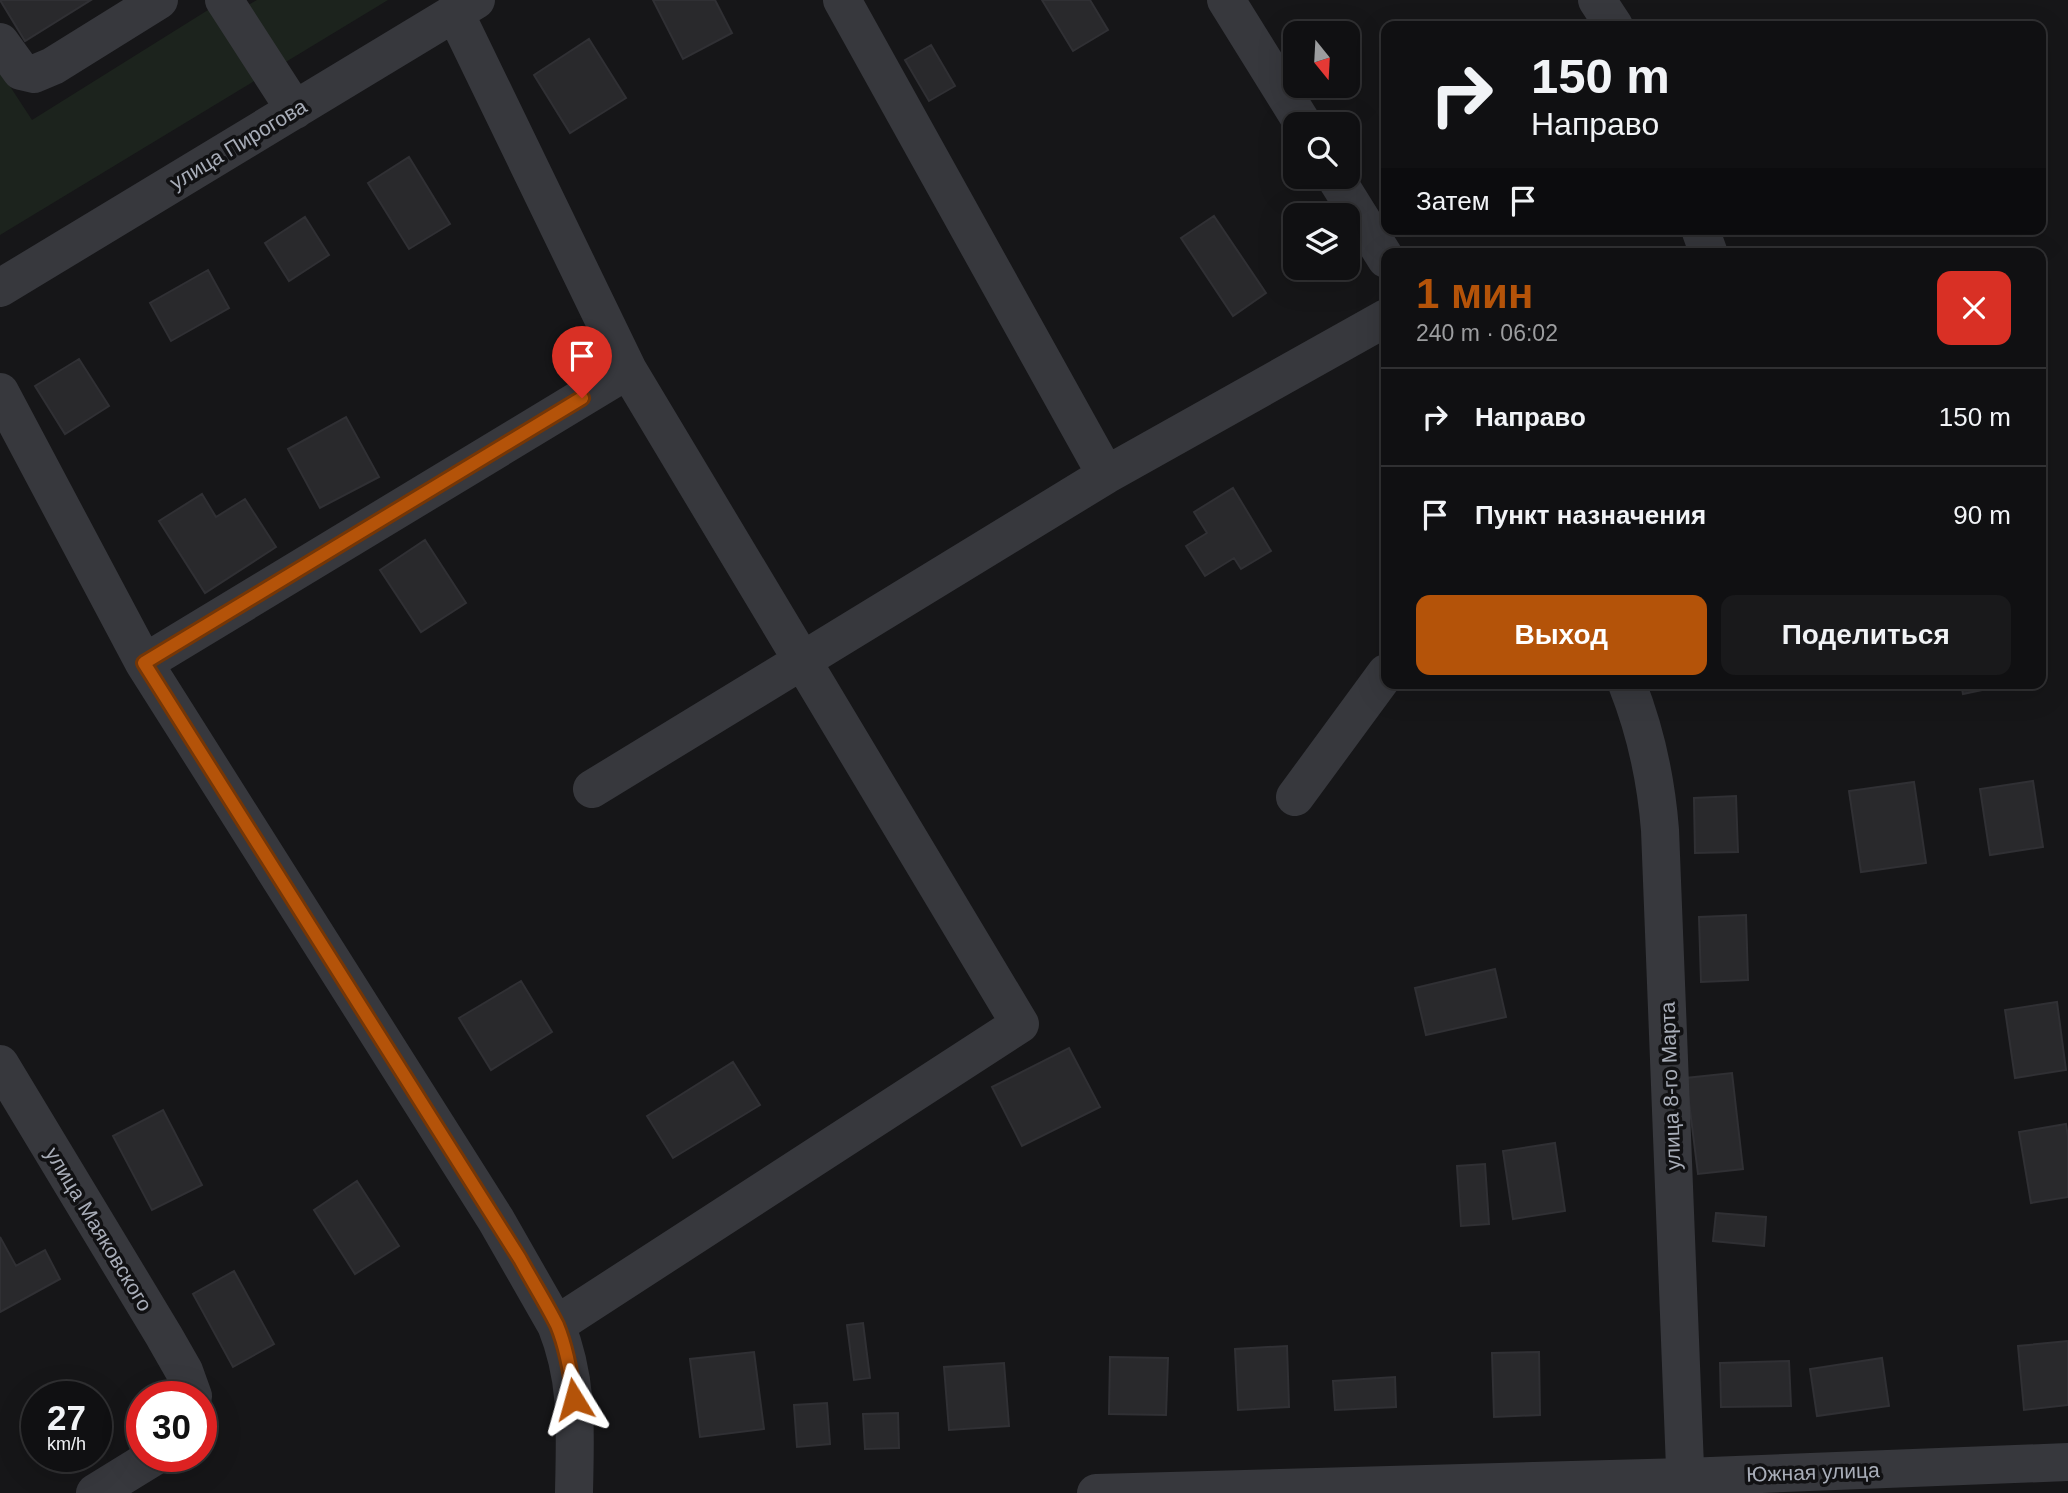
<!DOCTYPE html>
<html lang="ru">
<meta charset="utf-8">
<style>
:root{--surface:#101012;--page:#19191b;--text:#f1f3f6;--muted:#9c9d9f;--line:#303032;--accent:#b45309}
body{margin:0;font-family:Arial,sans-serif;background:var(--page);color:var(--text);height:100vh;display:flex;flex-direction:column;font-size:26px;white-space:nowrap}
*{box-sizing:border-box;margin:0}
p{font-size:23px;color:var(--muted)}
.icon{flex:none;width:38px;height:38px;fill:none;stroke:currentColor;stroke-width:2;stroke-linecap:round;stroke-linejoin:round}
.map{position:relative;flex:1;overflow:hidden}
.sheet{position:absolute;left:1381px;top:248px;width:665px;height:441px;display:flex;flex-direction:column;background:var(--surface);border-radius:14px;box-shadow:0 7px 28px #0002,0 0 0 2px var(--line)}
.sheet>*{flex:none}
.banner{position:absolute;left:1381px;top:21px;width:665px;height:214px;border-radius:14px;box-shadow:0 7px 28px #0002,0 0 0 2px var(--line);background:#101012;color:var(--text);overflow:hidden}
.needle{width:46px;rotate:162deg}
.fabs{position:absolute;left:1283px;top:21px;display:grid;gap:14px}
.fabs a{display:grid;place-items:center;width:77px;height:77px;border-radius:14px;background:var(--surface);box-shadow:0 7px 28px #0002,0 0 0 2px var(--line);font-size:35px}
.speed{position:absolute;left:21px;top:1381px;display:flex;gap:14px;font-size:35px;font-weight:700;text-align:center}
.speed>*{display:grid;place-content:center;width:91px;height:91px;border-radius:50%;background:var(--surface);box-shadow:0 7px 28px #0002,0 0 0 2px var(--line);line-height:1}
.speed small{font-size:18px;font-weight:400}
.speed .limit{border:10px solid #d22;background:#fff;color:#111}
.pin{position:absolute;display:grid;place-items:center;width:60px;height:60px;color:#fff;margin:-72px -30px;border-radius:50% 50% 50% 0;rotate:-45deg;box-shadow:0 0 7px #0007}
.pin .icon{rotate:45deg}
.me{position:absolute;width:77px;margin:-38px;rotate:352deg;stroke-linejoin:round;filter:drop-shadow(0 0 5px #0008)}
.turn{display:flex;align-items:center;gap:24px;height:147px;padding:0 35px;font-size:32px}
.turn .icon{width:91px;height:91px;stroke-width:2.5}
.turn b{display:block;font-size:49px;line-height:60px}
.then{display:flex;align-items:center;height:66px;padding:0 35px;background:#0003;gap:14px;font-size:26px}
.round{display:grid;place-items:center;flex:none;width:74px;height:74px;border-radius:14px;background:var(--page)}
.summary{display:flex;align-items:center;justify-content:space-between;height:119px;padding:0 35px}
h1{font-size:42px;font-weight:700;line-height:52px;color:var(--accent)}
.cta{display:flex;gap:14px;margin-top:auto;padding:14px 35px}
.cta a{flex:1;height:80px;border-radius:14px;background:var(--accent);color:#fff;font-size:28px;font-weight:700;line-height:80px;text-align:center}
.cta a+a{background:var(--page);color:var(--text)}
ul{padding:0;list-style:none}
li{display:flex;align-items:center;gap:21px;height:98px;padding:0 35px;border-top:2px solid var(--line)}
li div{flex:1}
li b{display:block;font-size:26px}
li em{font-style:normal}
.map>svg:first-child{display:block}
</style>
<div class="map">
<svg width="2068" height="1493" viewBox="0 0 2068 1493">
<rect width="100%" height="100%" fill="#161618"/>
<!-- green -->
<path fill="#1c231d" d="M224 0 233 14 257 0H388L0 235V71L32 120Z"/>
<!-- building -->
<path fill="#29292c" stroke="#303034" stroke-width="2" d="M0 0H91L25 41Z
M653 0H715L732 33 683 59Z
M1042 0H1090L1108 30 1073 51Z
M589 39 626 98 570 133 534 75Z
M931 45 955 86 929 101 905 60Z
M409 157 450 224 409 249 368 183Z
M1214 216 1266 293 1233 316 1181 238Z
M305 217 329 255 289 281 265 243Z
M208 270 229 308 171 341 150 303Z
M79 359 109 406 65 434 35 386Z
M346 417 379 477 320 508 288 449Z
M1233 488 1271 551 1241 569 1234 558 1205 576 1186 546 1207 533 1194 512Z
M202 494 216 517 245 499 276 547 205 593 159 521Z
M425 540 466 603 421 632 380 570Z
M1961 684H2011L1963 694Z
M2033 781 2043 847 1990 855 1980 789Z
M1914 782 1926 863 1861 872 1849 791Z
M1736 796 1738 852 1695 853 1694 798Z
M1746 915 1748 980 1701 982 1699 917Z
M1495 969 1506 1017 1426 1035 1415 988Z
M521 981 552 1032 491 1070 459 1018Z
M2057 1002 2066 1070 2015 1078 2005 1010Z
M1069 1048 1100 1107 1022 1146 992 1087Z
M733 1062 760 1105 673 1158 647 1116Z
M1732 1073 1743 1169 1698 1174 1686 1078Z
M163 1110 202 1185 152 1210 113 1136Z
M2066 1124 2068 1137V1197L2031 1203 2019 1132Z
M1555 1143 1565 1211 1513 1219 1503 1151Z
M1485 1164 1489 1224 1461 1226 1457 1166Z
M357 1181 399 1246 355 1274 314 1210Z
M1716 1213 1766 1217 1764 1246 1713 1241Z
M0 1237 16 1266 45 1250 60 1279 0 1312Z
M234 1271 274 1344 233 1367 193 1294Z
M863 1323 870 1378 854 1380 847 1325Z
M2068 1341V1405L2024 1410 2018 1346Z
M1287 1346 1289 1407 1238 1410 1235 1349Z
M754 1352 764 1429 700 1437 690 1359Z
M1539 1352 1540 1415 1494 1417 1492 1353Z
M1110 1357 1168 1358 1166 1415 1109 1414Z
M1882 1358 1889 1406 1817 1416 1810 1369Z
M1789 1361 1791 1406 1721 1407 1720 1363Z
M1004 1363 1009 1426 949 1430 944 1367Z
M1395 1377 1396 1407 1335 1410 1333 1381Z
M827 1403 830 1444 797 1447 794 1405Z
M898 1413 899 1448 865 1449 863 1414Z"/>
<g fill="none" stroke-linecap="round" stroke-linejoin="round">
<!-- minor -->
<path stroke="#37383d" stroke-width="38" d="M224 0 295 110
M842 0 1106 475
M1226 0 1303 124
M1597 0 1614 26
M455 13 628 370 1020 1024 556 1325C579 1382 575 1433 574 1493
M0 42 21 71 34 74 53 66 159 0
M1335 177 1386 259
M1700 229 1709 254
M0 288 476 0
M0 392 144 663 496 1220 556 1325
M144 663 628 370
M1627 684C1646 732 1656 779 1660 830L1686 1493
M592 789 1106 475 1386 318
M1295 797 1386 673
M0 1064 164 1336 184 1371 193 1396
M95 1493 155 1456
M1096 1493 1685 1477 2068 1462"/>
</g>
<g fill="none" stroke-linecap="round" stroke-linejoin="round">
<!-- route casing -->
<g stroke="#753606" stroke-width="18">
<path id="route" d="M574 1399C571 1374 567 1349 557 1325 546 1303 532 1281 520 1259L144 663 582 398"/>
</g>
<!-- route -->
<use href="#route" stroke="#b45309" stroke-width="12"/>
</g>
<g text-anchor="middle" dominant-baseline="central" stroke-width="7" stroke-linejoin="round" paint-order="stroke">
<!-- street labels -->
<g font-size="21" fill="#a8adb8" stroke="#111113">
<text transform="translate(238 144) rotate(-31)">улица Пирогова</text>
<text transform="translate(1670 1086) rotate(-92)">улица 8-го Марта</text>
<text transform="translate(99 1229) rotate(59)">улица Маяковского</text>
<text transform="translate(1813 1472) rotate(-2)">Южная улица</text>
</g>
</g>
</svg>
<div class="fabs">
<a><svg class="needle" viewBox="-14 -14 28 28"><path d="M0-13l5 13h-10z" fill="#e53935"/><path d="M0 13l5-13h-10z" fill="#9c9d9f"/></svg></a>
<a><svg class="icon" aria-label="search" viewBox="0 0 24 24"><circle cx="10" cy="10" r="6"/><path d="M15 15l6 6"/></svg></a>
<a><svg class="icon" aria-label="layers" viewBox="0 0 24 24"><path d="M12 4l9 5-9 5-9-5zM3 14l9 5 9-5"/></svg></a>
</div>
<div class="speed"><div>27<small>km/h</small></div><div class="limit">30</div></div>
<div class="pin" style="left:582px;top:398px;background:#d93025"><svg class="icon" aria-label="arrive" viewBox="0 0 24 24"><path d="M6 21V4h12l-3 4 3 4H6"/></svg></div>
<svg class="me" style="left:574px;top:1399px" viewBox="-20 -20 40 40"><path d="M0-17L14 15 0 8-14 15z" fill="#b45309" stroke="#fff" stroke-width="4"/></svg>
<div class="banner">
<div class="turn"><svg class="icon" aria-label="right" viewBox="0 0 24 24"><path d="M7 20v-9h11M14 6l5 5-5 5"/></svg><div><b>150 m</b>Направо</div></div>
<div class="then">Затем<svg class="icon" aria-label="arrive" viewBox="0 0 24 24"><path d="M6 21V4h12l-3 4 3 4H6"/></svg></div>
</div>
<section class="sheet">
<div class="summary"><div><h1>1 мин</h1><p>240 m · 06:02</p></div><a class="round" style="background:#d93025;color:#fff"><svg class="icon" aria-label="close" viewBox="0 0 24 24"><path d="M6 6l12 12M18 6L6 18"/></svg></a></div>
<ul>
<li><svg class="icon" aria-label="right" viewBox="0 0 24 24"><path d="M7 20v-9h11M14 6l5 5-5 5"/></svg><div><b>Направо</b></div><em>150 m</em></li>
<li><svg class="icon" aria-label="arrive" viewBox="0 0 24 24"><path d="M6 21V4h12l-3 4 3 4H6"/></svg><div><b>Пункт назначения</b></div><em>90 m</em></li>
</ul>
<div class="cta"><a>Выход</a><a>Поделиться</a></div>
</section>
</div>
